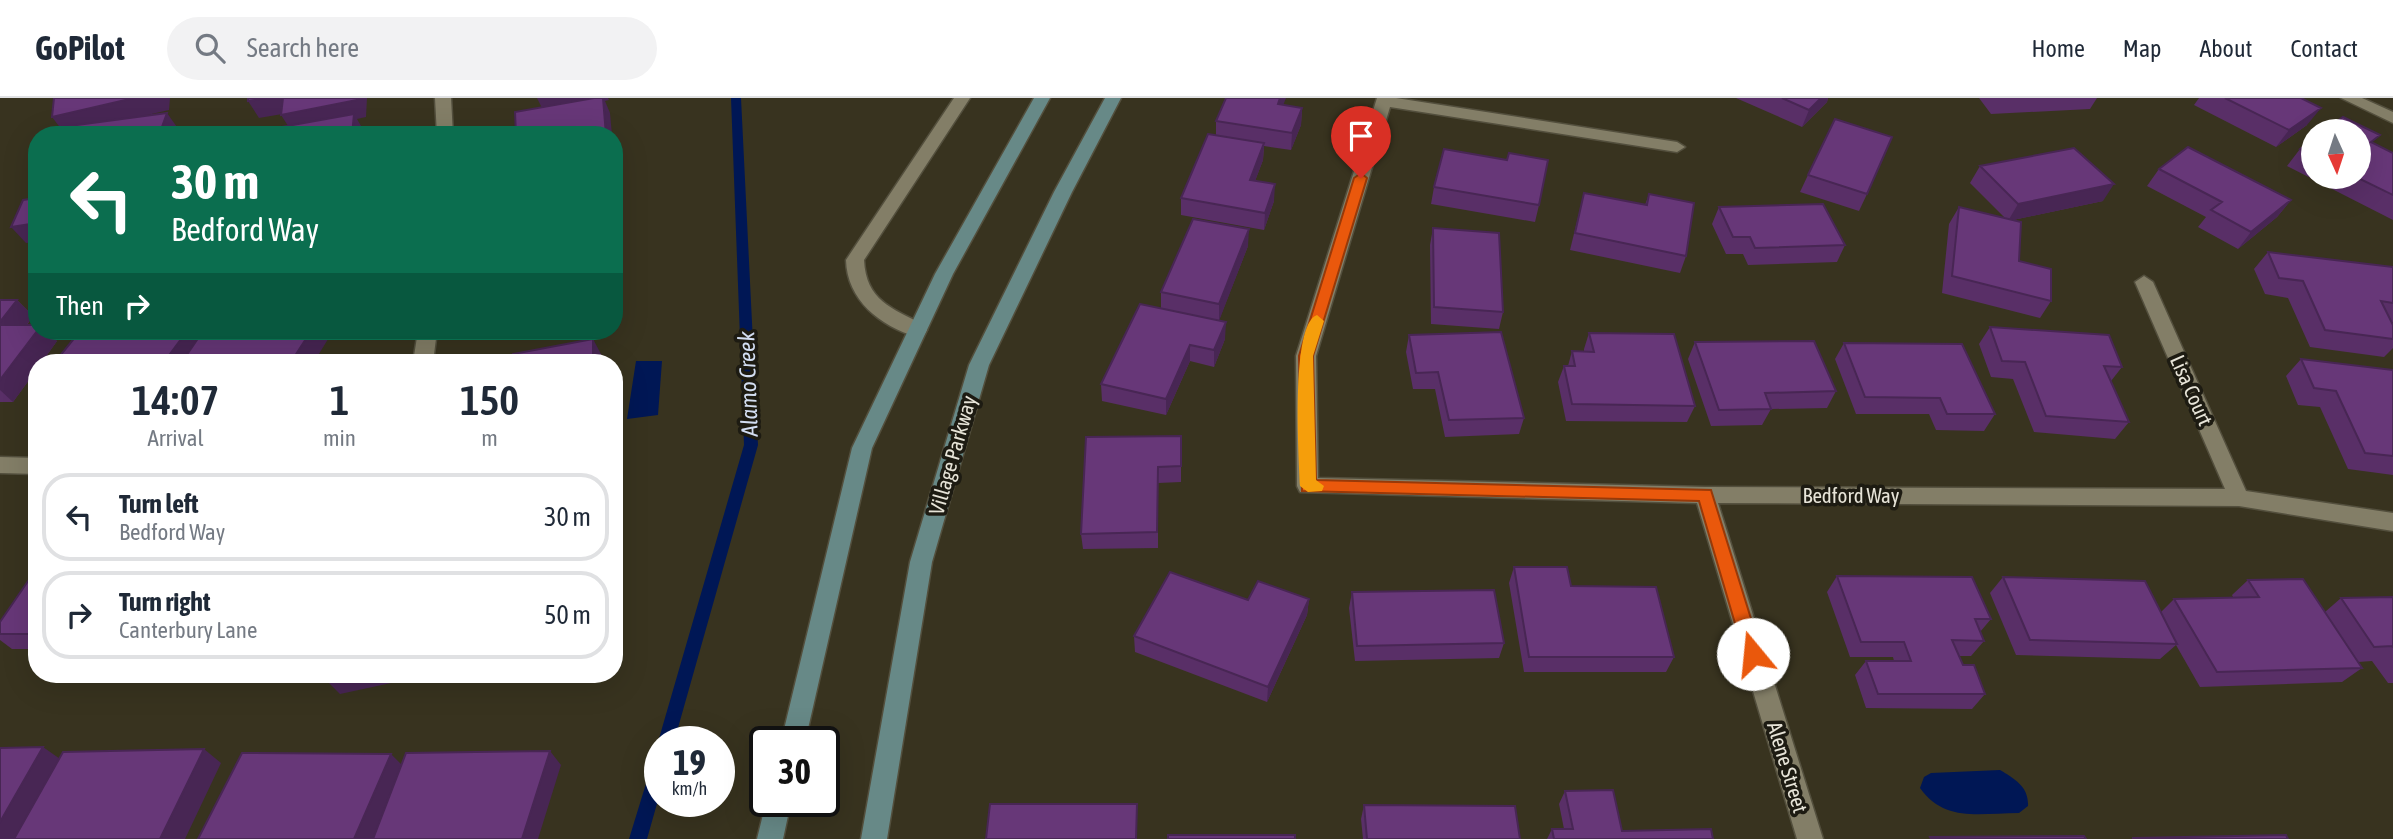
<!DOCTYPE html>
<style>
:root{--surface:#fff;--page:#f2f2f3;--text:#1f2937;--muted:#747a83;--line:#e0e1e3}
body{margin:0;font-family:"Asap Condensed",sans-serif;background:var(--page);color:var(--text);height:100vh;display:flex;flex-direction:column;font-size:26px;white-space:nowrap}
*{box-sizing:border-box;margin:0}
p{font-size:23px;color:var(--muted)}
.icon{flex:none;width:38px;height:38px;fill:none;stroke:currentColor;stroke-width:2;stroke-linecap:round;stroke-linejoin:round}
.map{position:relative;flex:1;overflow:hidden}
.drawer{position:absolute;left:28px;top:256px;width:595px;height:329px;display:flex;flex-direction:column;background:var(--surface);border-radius:28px;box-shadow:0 7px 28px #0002}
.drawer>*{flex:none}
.top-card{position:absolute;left:28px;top:28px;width:595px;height:214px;border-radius:28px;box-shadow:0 7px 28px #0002;background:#0b6e4f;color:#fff;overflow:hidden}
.needle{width:46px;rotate:177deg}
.fabs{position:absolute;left:2301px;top:21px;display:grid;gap:14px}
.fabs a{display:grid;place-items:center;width:70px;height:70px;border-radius:50%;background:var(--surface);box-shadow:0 7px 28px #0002;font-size:35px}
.speed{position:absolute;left:644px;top:628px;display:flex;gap:14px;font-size:35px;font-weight:700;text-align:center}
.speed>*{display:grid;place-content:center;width:91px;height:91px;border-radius:50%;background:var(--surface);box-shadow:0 7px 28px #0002;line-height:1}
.speed small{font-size:18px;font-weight:400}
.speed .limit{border:4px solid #111;border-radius:10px;background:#fff;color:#111}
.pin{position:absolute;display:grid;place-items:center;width:60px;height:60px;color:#fff;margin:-72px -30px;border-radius:50% 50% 50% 0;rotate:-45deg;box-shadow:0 0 7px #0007}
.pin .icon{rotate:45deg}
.me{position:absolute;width:77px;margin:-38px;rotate:343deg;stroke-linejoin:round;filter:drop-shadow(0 0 5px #0008)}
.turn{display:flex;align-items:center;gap:24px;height:147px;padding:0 28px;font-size:32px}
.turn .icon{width:91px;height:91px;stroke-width:2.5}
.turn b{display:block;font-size:49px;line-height:60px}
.then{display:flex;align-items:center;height:66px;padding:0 28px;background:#0003;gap:14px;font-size:26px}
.eta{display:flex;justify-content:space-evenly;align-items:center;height:119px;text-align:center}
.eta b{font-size:42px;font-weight:600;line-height:49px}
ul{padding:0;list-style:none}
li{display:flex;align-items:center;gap:21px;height:88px;margin:0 14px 10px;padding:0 14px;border:4px solid var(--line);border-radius:28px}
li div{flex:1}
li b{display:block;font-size:26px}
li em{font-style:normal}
header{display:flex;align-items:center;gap:42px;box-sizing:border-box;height:98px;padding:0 35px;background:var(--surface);border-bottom:2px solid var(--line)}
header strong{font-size:33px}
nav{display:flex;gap:38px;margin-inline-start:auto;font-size:24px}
.search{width:490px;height:63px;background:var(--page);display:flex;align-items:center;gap:18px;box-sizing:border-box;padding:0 24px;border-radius:38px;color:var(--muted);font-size:26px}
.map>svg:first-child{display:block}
</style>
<header>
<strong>GoPilot</strong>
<div class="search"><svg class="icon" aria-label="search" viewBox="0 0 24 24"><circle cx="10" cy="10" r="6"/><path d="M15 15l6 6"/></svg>Search here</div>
<nav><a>Home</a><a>Map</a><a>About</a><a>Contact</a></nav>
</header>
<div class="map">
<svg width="2393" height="741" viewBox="0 0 2393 741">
<rect width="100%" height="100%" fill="#38331f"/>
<!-- water -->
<path fill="#001755" d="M636 263H662L658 317 627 321Z
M2000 672C2015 681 2029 689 2028 708L2019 715C1980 715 1945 725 1920 690L1924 679 1931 675Z"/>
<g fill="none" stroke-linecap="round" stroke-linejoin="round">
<!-- stream -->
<path fill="#001755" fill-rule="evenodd" d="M731 0H741L758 347 674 644H660V648L658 644 744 347Z
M660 659V695L647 741H629L652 666 654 661Z"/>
<!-- lane casing -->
<g stroke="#534f3d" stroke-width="3">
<path id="lane" d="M954 0H970L864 162C866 203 892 210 924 227L927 232 924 237 917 239C880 228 847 202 846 162Z"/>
</g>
<!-- street casing -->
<g stroke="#534f3d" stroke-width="3">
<path id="street" d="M435 0H451L453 37H437Z
M1377 0H1396L1677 44 1685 49 1677 54 1390 9 1316 258 1318 380 1705 389 2225 391 2135 184 2144 178 2153 184 2246 393 2393 415V433L2239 408 1718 405 1823 741H1797L1697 405 1300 394 1297 388 1296 258Z
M2341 0H2362L2393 14V25Z
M418 233H437L433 264H413Z
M0 359 37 360V376L0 375Z"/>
</g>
<!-- secondary casing -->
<g stroke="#534f3d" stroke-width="3">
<path id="secondary" d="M1034 0H1050L953 176 872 350 805 644H781L852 350 935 176Z
M1105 0H1121L1072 94 989 267 932 464 887 741H861L910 464 969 267 1054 94Z
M766 704H791L783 741H757Z"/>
</g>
<!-- lane -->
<use href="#lane" fill="#837e67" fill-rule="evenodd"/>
<!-- street -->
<use href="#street" fill="#837e67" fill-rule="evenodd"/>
<!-- secondary -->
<use href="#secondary" fill="#678987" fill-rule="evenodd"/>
</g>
<!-- wall -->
<path fill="#592f67" d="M1736 0H1828L1827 4 1802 29Z
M1979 0H2097L2090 11 1991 16Z
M2199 0H2301L2307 27 2276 49 2194 7Z
M1283 7 1302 10 1301 27 1291 52 1264 48 1263 62 1255 83 1274 103 1264 132 1181 117V100L1216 37V23Z
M2314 41V79H2359L2373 45 2393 55V122L2287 68 2300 51Z
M1980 68 2103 103 2013 122 2019 163 2051 203 2040 220 1942 195 1949 126 1959 109 2005 120 1970 85Z
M2159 71 2291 102 2277 119 2238 151 2198 129 2206 119 2147 88Z
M1808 77 1867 96 1859 113 1800 94Z
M1434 89 1539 107 1535 124 1431 106Z
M1584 95 1645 107 1649 96 1686 158 1680 175 1570 152Z
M1719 109 1845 147 1837 164 1748 167 1743 156H1726L1712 126Z
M1433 130 1503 214 1499 231 1431 226 1430 147Z
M1248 148 1219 222 1225 241 1214 269 1190 263 1166 317 1102 303 1101 286 1161 210V194Z
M2268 154 2393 169V224H2391L2393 227V250L2384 259 2310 249 2288 200 2265 196 2254 171Z
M0 202H17L33 218 27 227 57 243 42 264H37V271L13 304H0Z
M1990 229 2122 269 2111 283 2129 324 2115 341 2034 334 2013 281 1991 279 1979 246Z
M1589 235 1695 308 1687 324 1566 323 1558 284 1564 268H1568L1572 253 1584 254V251Z
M1409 237 1524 320 1519 336 1445 339 1435 291H1413L1406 254Z
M1695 244 1836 293 1827 310 1771 311 1762 327 1711 328 1688 261Z
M1844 245 1995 316 1984 333 1936 332 1929 316H1856L1835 261Z
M2301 261 2393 272V377L2348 371 2320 309 2298 307 2286 278Z
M1181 338V384L1158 385V450L1083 451 1081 436Z
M1514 469 1571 488 1674 559 1666 574H1524L1509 485Z
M37 470V551H12L0 542V524Z
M1837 478 1991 521 1980 534 1984 543 1971 558H1959L1963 567 1985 596 1972 611 1866 610 1855 577 1866 563H1894L1893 559H1850L1827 494Z
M2003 479 2161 514 2174 501 2233 499 2232 497 2248 482 2325 514 2341 500 2393 499V585H2388L2372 563 2358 564 2362 570 2342 584 2200 589 2176 547 2160 561 2016 557 1990 495Z
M1352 494 1504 545 1499 560 1355 563 1349 510Z
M1309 501 1307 517 1267 604 1135 554 1134 538 1248 502Z
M142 576H260L143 577Z
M1565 693 1622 733 1713 741H1547L1552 731H1564L1559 706Z
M1364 707 1520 741H1363L1361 721Z"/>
<!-- shaded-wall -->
<path fill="#482654" d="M134 0H170L169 12 65 36 52 19Z
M266 0H285L294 14 259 20 248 3Z
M357 0H367L366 19 357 21 364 33 363 37 292 34 281 17Z
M537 0H608L609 2 605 3 610 15 612 37H606L544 14Z
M1280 0H1286L1277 23 1278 6Z
M1821 0H1828L1827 4 1802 29 1809 12Z
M1302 10 1301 27 1291 52 1292 35Z
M2321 10 2307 27 2276 49 2289 32Z
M167 15 179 32 178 37H159Z
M1264 45 1263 62 1249 99 1250 82Z
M1275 86 1274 103 1264 132 1265 115Z
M2114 86 2103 103 2008 123 2018 106Z
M2291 102 2277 119 2238 151 2251 134Z
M37 125V144L26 145 11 129Z
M1249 131 1248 148 1219 223V206Z
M17 202 33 218 15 243 0 228V224Z
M1226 224 1225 241 1214 269V252Z
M37 233H47L57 243 42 264H37V271L13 304 0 292V282Z
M187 233H213L191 264H164Z
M311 233H333L314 264H291Z
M525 233H583L530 242Z
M593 241 602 258V264H593Z
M1190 247V263L1166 317V301Z
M614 270 621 284V324L614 325Z
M1309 501 1307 517 1267 604 1268 589Z
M350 576H433L340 596 325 581Z
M43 649 63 663 20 741H0V724Z
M204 651 221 665 185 741H160Z
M550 653 561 667 538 741H522Z
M391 656 405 670 375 741H354Z"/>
<!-- building -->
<path fill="#673778" stroke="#482654" stroke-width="2" d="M54 0H134L52 19Z
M248 0H266L248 3Z
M283 0H357V2L281 17Z
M594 0H603L606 37H516L515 14Z
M1226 0H1280L1278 6 1302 10 1292 35 1216 23Z
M1782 0H1821L1809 12Z
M2225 0H2301L2321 10 2289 32Z
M167 15 159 37H59L62 29Z
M354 16 352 37H249V35Z
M2343 19 2380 37 2371 44 2393 55V97L2356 79H2359V33H2324Z
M1835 21 1892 39 1867 96 1808 77Z
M1208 36 1264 45 1250 82 1275 86 1265 115 1181 100Z
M2314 41V58L2300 51Z
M2188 49 2291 102 2251 134 2211 112 2222 104 2159 71Z
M2074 50 2114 86 2018 106 1980 68Z
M1444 51 1507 62 1509 55 1548 62 1539 107 1434 89Z
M1584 95 1647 107 1649 96 1694 105 1686 158 1575 135Z
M37 100V125L11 129 23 102Z
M1823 106 1845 147 1755 150 1750 139H1733L1719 109Z
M1959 109 2021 124 2019 163 2051 171V203L1952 178Z
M1193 121 1249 131 1219 206 1161 194Z
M1433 130 1499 135 1503 214 1434 209Z
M2268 154 2393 169V205L2381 203 2393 227V241L2325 232 2303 183 2279 180Z
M0 202H17L0 224Z
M1140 206 1226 224 1214 252 1190 247 1166 301 1101 286Z
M0 227H37V233L0 282Z
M1990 229 2109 237 2122 269 2104 268 2129 324 2046 318 2025 264 2002 263Z
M80 233H187L164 264H55Z
M203 233H311L291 264H182Z
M1501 234 1524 320 1449 322 1438 274 1416 275 1409 237Z
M1589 235 1674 236 1695 308 1572 306 1564 268H1575L1572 253 1594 254Z
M593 241V264H513V256Z
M1814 243 1836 293 1765 295 1771 311 1719 312 1695 244Z
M1844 245 1962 246 1995 316H1947L1940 300 1865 299Z
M2301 261 2393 272V358L2365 355 2336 293 2314 290Z
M1181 338V368L1158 369 1157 434 1081 436 1086 339Z
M1514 469H1567L1571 488 1656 489 1674 559H1529Z
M37 470V536H0V524Z
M1170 474 1248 502 1258 483 1309 501 1268 589 1134 538Z
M1837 478 1972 479 1991 521H1975L1984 543 1952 542 1963 567H1974L1985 596H1878L1866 563H1911L1904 544H1861Z
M2003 479 2145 483 2177 546 2030 542Z
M2303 481 2362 570 2217 574 2174 501 2259 499 2248 482Z
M1494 492 1504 545 1357 548 1352 494Z
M2393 499V549L2392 548 2374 549 2341 500Z
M326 576H350L325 581Z
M43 649 0 724V650Z
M204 651 160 741H14L63 654Z
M550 653 522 741H373L406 655Z
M242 655 391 656 354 741H198Z
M1613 692 1622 733 1711 731 1713 741H1554L1552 731H1573L1565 693Z
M990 706H1137L1136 741H986Z
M1364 707 1515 708 1520 741H1367Z
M1168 737H1295V741H1168Z
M2286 737 2288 741H2133V740Z
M2084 738 2086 741H1931L1930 739Z"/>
<!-- route -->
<path fill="#ea580c" stroke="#983908" stroke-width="2" d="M1361 75 1367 80 1313 258 1316 382 1711 392 1762 556 1760 561H1747L1744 556 1699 403 1302 393 1299 258 1354 80Z"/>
<!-- slow -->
<path fill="#f59e0b" d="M1317 217 1324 223 1313 258 1316 382 1324 388 1322 393 1308 394 1300 388C1299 361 1290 226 1317 217Z"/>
<g text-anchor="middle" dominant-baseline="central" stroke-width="7" stroke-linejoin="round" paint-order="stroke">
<!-- street labels -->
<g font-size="21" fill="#e7e4d8" stroke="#1d1b12">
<text transform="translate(2192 292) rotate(66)">Lisa Court</text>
<text transform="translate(952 357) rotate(-74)">Village Parkway</text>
<text x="1851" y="397">Bedford Way</text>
<text transform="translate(1788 669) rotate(73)">Alene Street</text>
</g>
<!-- water labels -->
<g font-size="23" font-style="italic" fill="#d2ddf1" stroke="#1d1b12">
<text transform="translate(748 286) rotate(-92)">Alamo Creek</text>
</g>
</g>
</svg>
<div class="fabs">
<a><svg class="needle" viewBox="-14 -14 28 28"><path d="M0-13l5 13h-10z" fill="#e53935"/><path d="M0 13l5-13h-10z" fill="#747a83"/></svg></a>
</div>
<div class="speed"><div>19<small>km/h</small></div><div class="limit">30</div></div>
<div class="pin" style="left:1361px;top:80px;background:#d93025"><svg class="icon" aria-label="arrive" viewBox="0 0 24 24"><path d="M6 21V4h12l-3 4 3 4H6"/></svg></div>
<svg class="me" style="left:1753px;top:556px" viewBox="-20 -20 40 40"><circle r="19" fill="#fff"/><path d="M0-13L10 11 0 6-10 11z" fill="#ea580c"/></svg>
<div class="top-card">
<div class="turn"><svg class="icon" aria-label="left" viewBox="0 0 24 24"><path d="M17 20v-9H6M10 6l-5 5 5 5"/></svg><div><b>30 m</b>Bedford Way</div></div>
<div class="then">Then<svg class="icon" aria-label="right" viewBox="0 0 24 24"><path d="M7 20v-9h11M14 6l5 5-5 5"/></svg></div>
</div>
<section class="drawer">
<div class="eta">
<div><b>14:07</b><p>Arrival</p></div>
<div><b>1</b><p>min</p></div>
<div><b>150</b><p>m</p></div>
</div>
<ul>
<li><svg class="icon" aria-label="left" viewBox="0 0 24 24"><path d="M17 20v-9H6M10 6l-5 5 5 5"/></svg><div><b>Turn left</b><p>Bedford Way</p></div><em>30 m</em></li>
<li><svg class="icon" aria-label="right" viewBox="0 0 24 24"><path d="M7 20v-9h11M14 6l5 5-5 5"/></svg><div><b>Turn right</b><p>Canterbury Lane</p></div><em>50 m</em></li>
</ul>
</section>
</div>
